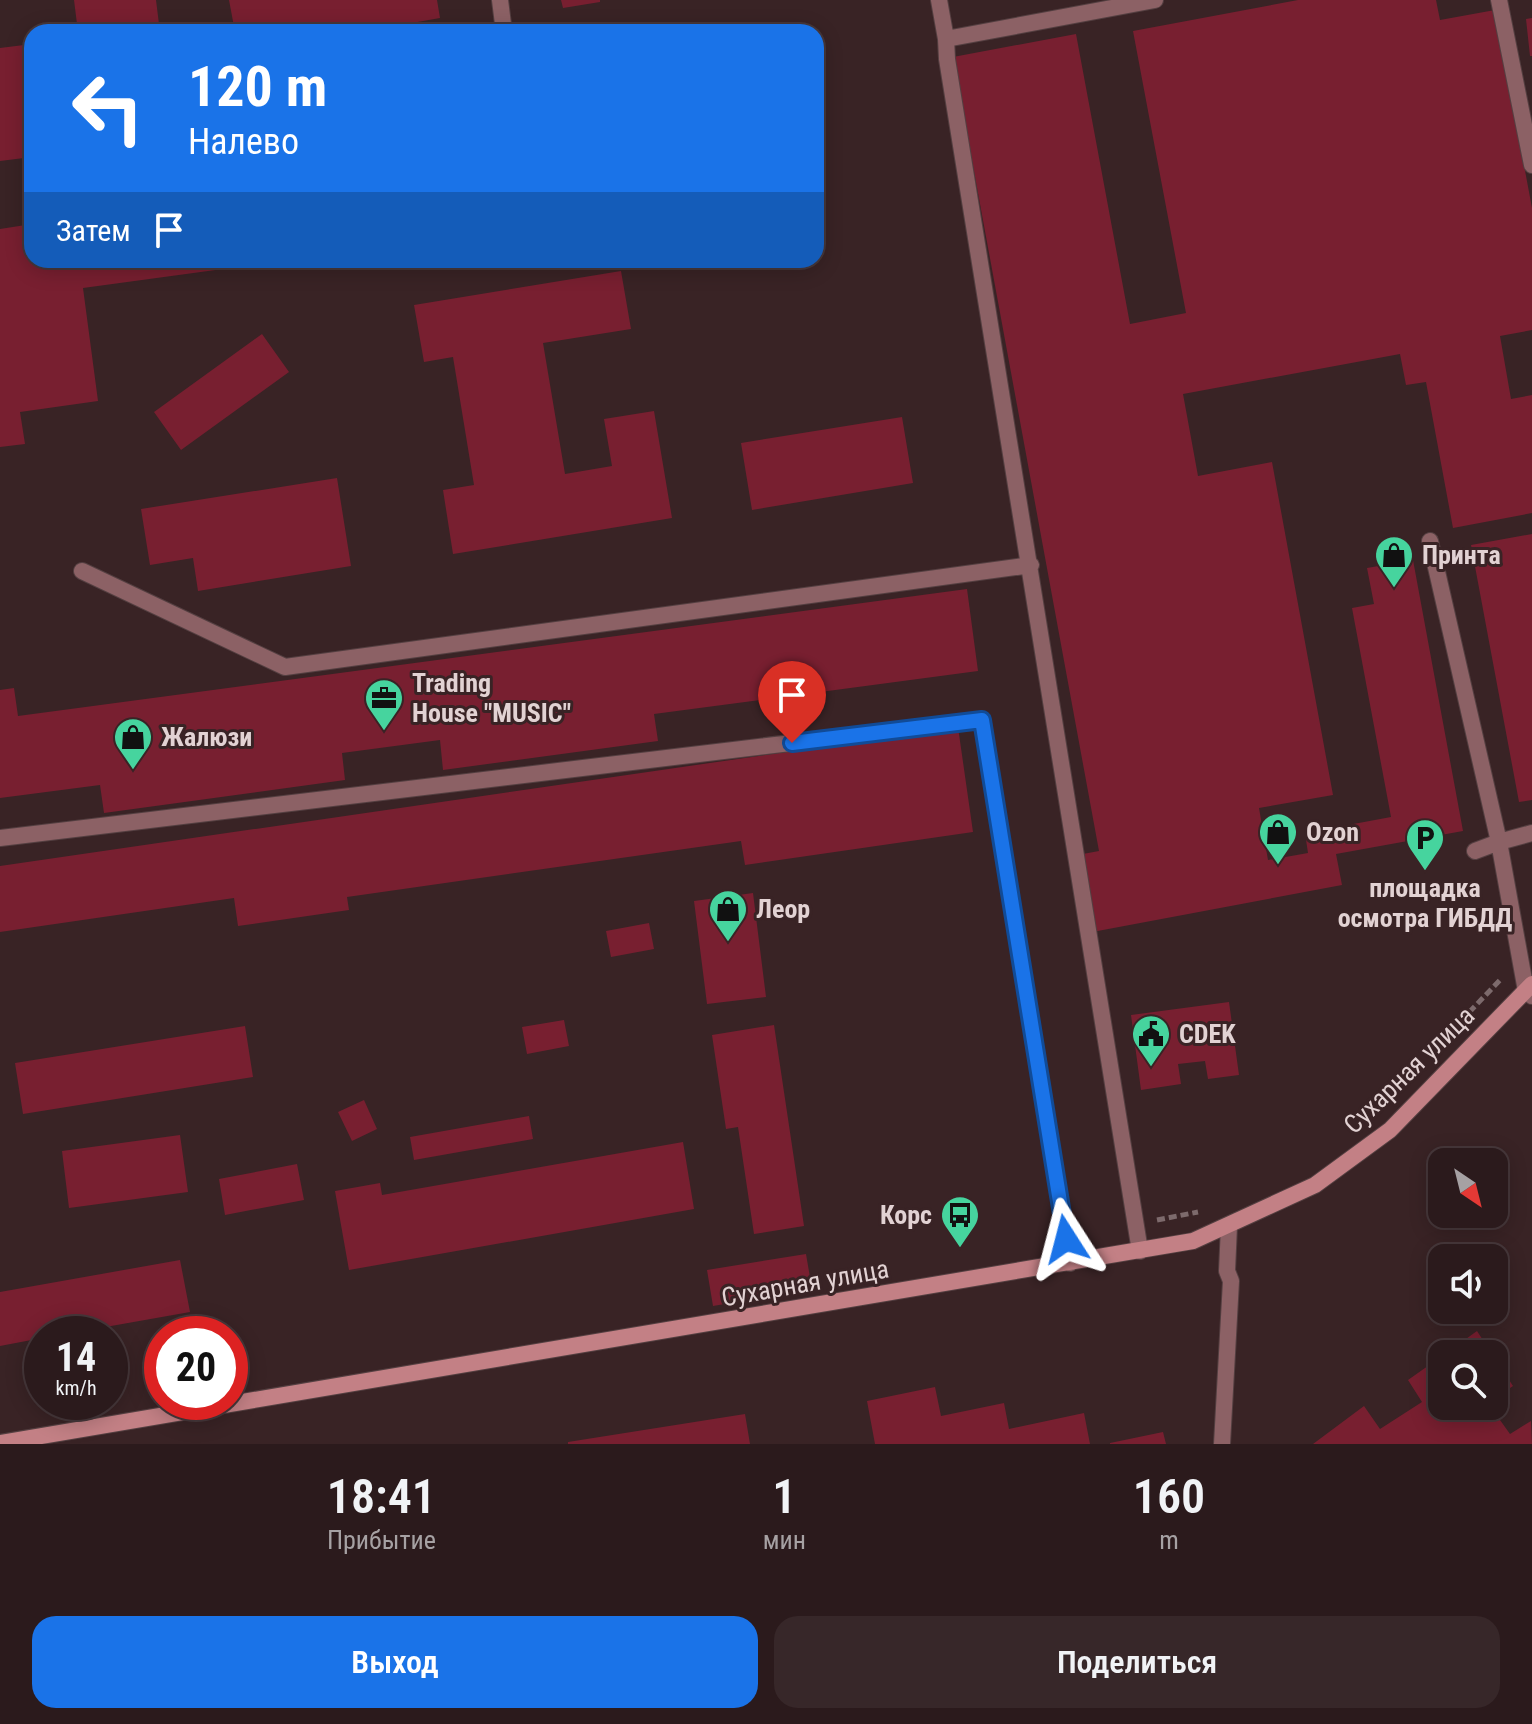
<!DOCTYPE html>
<html lang="ru">
<meta charset="utf-8">
<style>
:root{--surface:#2b1a1c;--page:#372729;--text:#f1f3f6;--muted:#a6a1a3;--line:#47383b;--accent:#1a73e8}
body{margin:0;font-family:"Roboto Condensed",sans-serif;background:var(--page);color:var(--text);height:100vh;display:flex;flex-direction:column;font-size:30px;white-space:nowrap}
*{box-sizing:border-box;margin:0}
p{font-size:26px;color:var(--muted)}
.icon{flex:none;width:44px;height:44px;fill:none;stroke:currentColor;stroke-width:2;stroke-linecap:round;stroke-linejoin:round}
.map{position:relative;height:1444px;overflow:hidden}
.side{display:flex;flex-direction:column;background:var(--surface);flex:1}
.side>*{flex:none}
.hud{position:absolute;left:24px;top:24px;width:800px;height:244px;border-radius:24px;box-shadow:0 4px 20px #0003,0 0 0 2px var(--line);background:#1a73e8;color:#fff;overflow:hidden}
.needle{width:52px;rotate:145deg}
.fabs{position:absolute;left:1428px;top:1148px;display:grid;gap:16px}
.fabs a{display:grid;place-items:center;width:80px;height:80px;border-radius:16px;background:var(--surface);box-shadow:0 4px 20px #0003,0 0 0 2px var(--line);font-size:40px}
.speed{position:absolute;left:24px;top:1316px;display:flex;gap:16px;font-size:40px;font-weight:700;text-align:center}
.speed>*{display:grid;place-content:center;width:104px;height:104px;border-radius:50%;background:var(--surface);box-shadow:0 4px 20px #0003,0 0 0 2px var(--line);line-height:1}
.speed small{font-size:20px;font-weight:400}
.speed .limit{border:12px solid #d22;background:#fff;color:#111}
.pin{position:absolute;display:grid;place-items:center;width:68px;height:68px;color:#fff;margin:-82px -34px;border-radius:50% 50% 50% 0;rotate:-45deg;box-shadow:0 0 8px #0007}
.pin .icon{rotate:45deg}
.me{position:absolute;width:88px;margin:-44px;rotate:351deg;stroke-linejoin:round;filter:drop-shadow(0 0 6px #0008)}
.turn{display:flex;align-items:center;gap:28px;height:168px;padding:0 32px;font-size:36px}
.turn .icon{width:104px;height:104px;stroke-width:2.5}
.turn b{display:block;font-size:56px;line-height:68px}
.then{display:flex;align-items:center;height:76px;padding:0 32px;background:#0003;gap:16px;font-size:30px}
.eta{display:flex;justify-content:space-evenly;align-items:center;height:136px;text-align:center}
.eta b{font-size:48px;font-weight:600;line-height:56px}
.button{display:flex;gap:16px;margin-top:auto;padding:16px 32px}
.button a{flex:1;height:92px;border-radius:24px;background:var(--accent);color:#fff;font-size:32px;font-weight:600;line-height:92px;text-align:center}
.button a+a{background:var(--page);color:var(--text)}
.map>svg:first-child{display:block}
</style>
<div class="map">
<svg width="1532" height="1444" viewBox="0 0 1532 1444">
<rect width="100%" height="100%" fill="#392325"/>
<!-- building -->
<path fill="#781f30" d="M74 0H156L160 32H78Z
M229 0H437L440 18 361 32H235Z
M561 0H600V2L563 8Z
M1298 0H1436L1440 20 1495 10 1532 208V330L1500 336 1511 399 1532 395V513L1453 528 1426 382 1406 385 1400 354 1183 394 1198 476 1272 462 1333 795 1259 808 1268 860 1308 853 1305 833 1391 817 1352 608 1374 604 1367 568 1413 560 1463 831 1336 854 1342 885 1087 933 1072 856 1099 851 953 57 1076 34 1130 324 1186 313 1133 31Z
M1532 18V56H1530L1526 19Z
M32 44V157L0 161V48Z
M32 224V260L274 262 83 288 98 401 20 412 25 444 0 447V229Z
M621 271 631 329 543 343 565 474 612 466 604 419 654 411 672 518 453 554 443 490 474 485 453 357 424 362 414 305Z
M262 334 289 372 181 450 154 412Z
M902 417 913 483 752 510 741 443Z
M337 478 351 566 198 591 193 558 150 565 141 509Z
M1532 534V800L1519 802 1471 545Z
M967 589 978 671 654 714 658 741 443 770 440 740 342 753 345 780 104 813 100 785 0 798V690L14 688 18 716Z
M958 727 973 832 745 865 741 841 347 897 349 910 238 926 234 898 0 932V866Z
M753 893 766 997 707 1004 694 901Z
M649 923 654 949 611 957 606 931Z
M1229 1002 1239 1075 1208 1079 1205 1061 1178 1064 1181 1084 1141 1090 1131 1015Z
M564 1020 569 1046 527 1054 522 1027Z
M774 1025 804 1226 754 1234 738 1127 726 1129 712 1035Z
M245 1026 253 1077 23 1114 15 1063Z
M364 1100 377 1129 352 1141 338 1112Z
M529 1116 533 1139 414 1160 410 1137Z
M180 1135 188 1192 69 1208 62 1151Z
M683 1142 694 1209 349 1270 335 1191 380 1183 382 1195Z
M297 1164 304 1200 225 1215 219 1179Z
M806 1254 812 1289 713 1306 707 1270Z
M180 1260 190 1312 66 1334H42V1338L0 1346V1292Z
M1477 1331 1492 1354H1445Z
M1442 1356V1406H1490L1510 1434 1531 1421 1532 1444H1313L1364 1406 1380 1429 1422 1402 1408 1380Z
M1494 1357 1513 1386 1494 1399Z
M935 1387 941 1416 1004 1403 1009 1429 1084 1413 1090 1444H875L867 1401Z
M745 1414 750 1444H568V1442Z
M1163 1432 1166 1444H1110V1443Z"/>
<g fill="none" stroke-linecap="round" stroke-linejoin="round">
<!-- lane casing -->
<g stroke="#543f41" stroke-width="18">
<path id="lane" d="M500 0 504 32
M939 0 946 39
M1499 0 1532 165
M1430 541 1499 842 1532 833
M82 571 285 667 1031 565
M0 838 982 720 1070 1263
M1475 851 1499 842 1526 991 1532 996
M1140 1251 947 59 946 39 1155 0"/>
</g>
<!-- street casing -->
<g stroke="#543f41" stroke-width="18">
<path id="street" d="M1222 1444 1231 1281 1227 1271 1229 1226"/>
</g>
<!-- secondary casing -->
<g stroke="#543f41" stroke-width="18">
<path id="secondary" d="M0 1443 1193 1241 1315 1185 1390 1130 1532 984"/>
</g>
<!-- path -->
<path stroke="#7d6a6c" stroke-width="5" stroke-dasharray="8 4" stroke-linecap="butt" d="M1436 1047 1501 979
M1157 1220 1198 1212"/>
<!-- lane -->
<use href="#lane" stroke="#8c6165" stroke-width="16"/>
<!-- street -->
<use href="#street" stroke="#8c6165" stroke-width="16"/>
<!-- secondary -->
<use href="#secondary" stroke="#c38085" stroke-width="16"/>
</g>
<g fill="none" stroke-linecap="round" stroke-linejoin="round">
<!-- route casing -->
<g stroke="#114b97" stroke-width="20">
<path id="route" d="M792 743 982 720 1066 1239"/>
</g>
<!-- route -->
<use href="#route" stroke="#1a73e8" stroke-width="14"/>
</g>
<!-- icons -->
<defs>
<g id="shop-pin" transform="scale(2)"><path d="M0 17L-7.5 6A9.5 9.5 0 1 1 7.5 6Z" fill="#46d49e" stroke="#392325"/><path d="M-5-2.5h2.3a2.7 3.5 0 0 1 5.4 0H5L5.5 6h-11ZM-1.5-2.5h3a1.5 2.3 0 0 0-3 0Z" fill="#111"/></g>
<g id="office-pin" transform="scale(2)"><path d="M0 17L-7.5 6A9.5 9.5 0 1 1 7.5 6Z" fill="#46d49e" stroke="#392325"/><path d="M-6-3h4V-5.5h4V-3h4V5H-6ZM-1-4.5V-3h2v-1.5ZM-6 0V1H6V0Z" fill="#111"/></g>
<g id="parking-pin" transform="scale(2)"><path d="M0 17L-7.5 6A9.5 9.5 0 1 1 7.5 6Z" fill="#46d49e" stroke="#392325"/><path d="M-3.5-5.5H1a3.5 3.5 0 0 1 0 7H-1V5.5H-3.5ZM-1-3.4V-.6H.8a1.4 1.4 0 0 0 0-2.8Z" fill="#111"/></g>
<g id="civic-pin" transform="scale(2)"><path d="M0 17L-7.5 6A9.5 9.5 0 1 1 7.5 6Z" fill="#46d49e" stroke="#392325"/><path d="M-.6-6.5H3V-4.5H.6V-3L4-1V1h2V6H-6V1h2V-1L-.6-3ZM-1.2 2.5V6h2.4V2.5Z" fill="#111"/></g>
<g id="bus-pin" transform="scale(2)"><path d="M0 17L-7.5 6A9.5 9.5 0 1 1 7.5 6Z" fill="#46d49e" stroke="#392325"/><path d="M-5-6H5V4H4V6H2V4H-2V6H-4V4H-5ZM-3.5-4V0h7V-4ZM-3.5 1.2v1.5H-2V1.2ZM2 1.2v1.5H3.5V1.2Z" fill="#111"/></g>
</defs>
<g fill-rule="evenodd">
<use href="#shop-pin" x="1394" y="555"/>
<use href="#office-pin" x="384" y="698"/>
<use href="#shop-pin" x="133" y="737"/>
<use href="#shop-pin" x="1278" y="832"/>
<use href="#parking-pin" x="1425" y="838"/>
<use href="#shop-pin" x="728" y="909"/>
<use href="#civic-pin" x="1151" y="1034"/>
<use href="#bus-pin" x="960" y="1215"/>
</g>
<g text-anchor="middle" dominant-baseline="central" stroke-width="6" stroke-linejoin="round" paint-order="stroke">
<!-- poi labels -->
<g font-size="26" font-weight="bold" fill="#e2d2d3" stroke="#392325" text-anchor="start">
<text x="1422" y="555">Принта</text>
<text x="412" y="683">Trading<tspan x="412" dy="30">House "MUSIC"</tspan></text>
<text x="161" y="737">Жалюзи</text>
<text x="1306" y="832">Ozon</text>
<text x="1425" y="888" text-anchor="middle">площадка<tspan x="1425" dy="30">осмотра ГИБДД</tspan></text>
<text x="756" y="909">Леор</text>
<text x="1179" y="1034">CDEK</text>
<text x="932" y="1215" text-anchor="end">Корс</text>
</g>
<!-- street labels -->
<g font-size="26" fill="#e2d2d3" stroke="#392325">
<text transform="translate(1409 1070) rotate(-44)">Сухарная улица</text>
<text transform="translate(805 1283) rotate(-10)">Сухарная улица</text>
</g>
</g>
</svg>
<div class="fabs">
<a><svg class="needle" viewBox="-14 -14 28 28"><path d="M0-13l5 13h-10z" fill="#e53935"/><path d="M0 13l5-13h-10z" fill="#a6a1a3"/></svg></a>
<a><svg class="icon" aria-label="sound" viewBox="0 0 24 24"><path d="M4 9h4l5-4v14l-5-4H4zM17 9q2 3 0 6"/></svg></a>
<a><svg class="icon" aria-label="search" viewBox="0 0 24 24"><circle cx="10" cy="10" r="6"/><path d="M15 15l6 6"/></svg></a>
</div>
<div class="speed"><div>14<small>km/h</small></div><div class="limit">20</div></div>
<div class="pin" style="left:792px;top:743px;background:#d93025"><svg class="icon" aria-label="arrive" viewBox="0 0 24 24"><path d="M6 21V4h12l-3 4 3 4H6"/></svg></div>
<svg class="me" style="left:1066px;top:1239px" viewBox="-20 -20 40 40"><path d="M0-17L14 15 0 8-14 15z" fill="#1a73e8" stroke="#fff" stroke-width="4"/></svg>
<div class="hud">
<div class="turn"><svg class="icon" aria-label="left" viewBox="0 0 24 24"><path d="M17 20v-9H6M10 6l-5 5 5 5"/></svg><div><b>120 m</b>Налево</div></div>
<div class="then">Затем<svg class="icon" aria-label="arrive" viewBox="0 0 24 24"><path d="M6 21V4h12l-3 4 3 4H6"/></svg></div>
</div>
</div>
<section class="side">
<div class="eta">
<div><b>18:41</b><p>Прибытие</p></div>
<div><b>1</b><p>мин</p></div>
<div><b>160</b><p>m</p></div>
</div>
<div class="button"><a>Выход</a><a>Поделиться</a></div>
</section>
